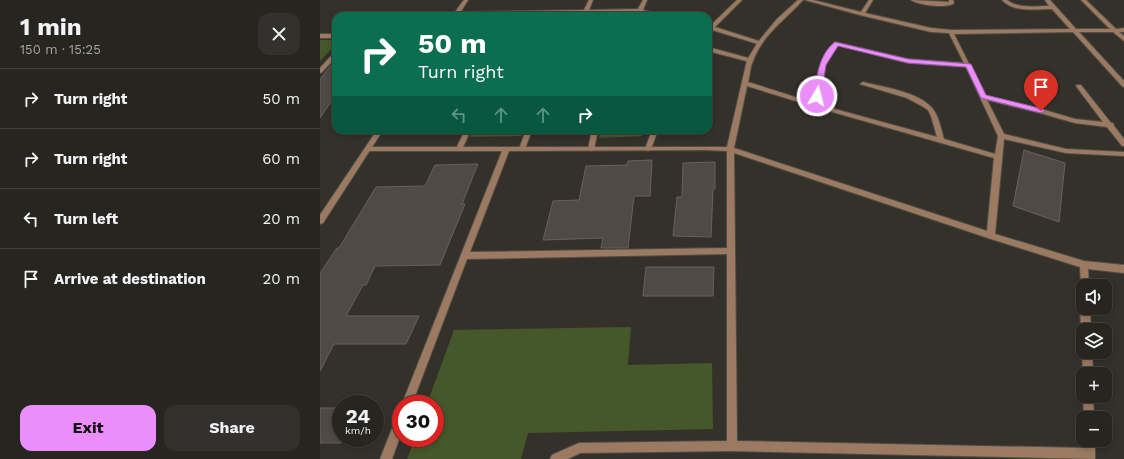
<!DOCTYPE html>
<meta charset="utf-8">
<style>
:root{--surface:#272520;--page:#33312d;--text:#f1f3f6;--muted:#a4a5a5;--line:#43423e;--accent:#eb8dfb}
body{margin:0;font-family:"Work Sans",sans-serif;background:var(--page);color:var(--text);height:100vh;display:flex;flex-direction:column;font-size:15px;white-space:nowrap}
*{box-sizing:border-box;margin:0}
p{font-size:13px;color:var(--muted)}
.icon{flex:none;width:22px;height:22px;fill:none;stroke:currentColor;stroke-width:2;stroke-linecap:round;stroke-linejoin:round}
.map{position:relative;flex:1;overflow:hidden}
.sheet{display:flex;flex-direction:column;background:var(--surface);width:320px}
.sheet>*{flex:none}
.top-card{position:absolute;left:12px;top:12px;width:380px;height:122px;border-radius:12px;box-shadow:0 2px 6px #0003,0 0 0 1px var(--line);background:#0b6e4f;color:#fff;overflow:hidden}
.controls{position:absolute;left:756px;top:279px;display:grid;gap:8px}
.controls a{display:grid;place-items:center;width:36px;height:36px;border-radius:8px;background:var(--surface);box-shadow:0 2px 6px #0003,0 0 0 1px var(--line);font-size:20px}
.speed{position:absolute;left:12px;top:395px;display:flex;gap:8px;font-size:20px;font-weight:700;text-align:center}
.speed>*{display:grid;place-content:center;width:52px;height:52px;border-radius:50%;background:var(--surface);box-shadow:0 2px 6px #0003,0 0 0 1px var(--line);line-height:1}
.speed small{font-size:10px;font-weight:400}
.speed .limit{border:6px solid #d22;background:#fff;color:#111}
.pin{position:absolute;display:grid;place-items:center;width:34px;height:34px;color:#fff;margin:-41px -17px;border-radius:50% 50% 50% 0;rotate:-45deg;box-shadow:0 0 4px #0007}
.pin .icon{rotate:45deg}
.me{position:absolute;width:44px;margin:-22px;rotate:8deg;stroke-linejoin:round;filter:drop-shadow(0 0 3px #0008)}
.turn{display:flex;align-items:center;gap:14px;height:84px;padding:0 20px;font-size:18px}
.turn .icon{width:52px;height:52px;stroke-width:2.5}
.turn b{display:block;font-size:28px;line-height:34px}
.lanes{display:flex;align-items:center;height:38px;padding:0 20px;background:#0003;justify-content:center;gap:20px;direction:ltr}
.lanes .off{opacity:.35}
.round{display:grid;place-items:center;flex:none;width:42px;height:42px;border-radius:12px;background:var(--page)}
.head{display:flex;align-items:center;justify-content:space-between;height:68px;padding:0 20px}
h1{font-size:24px;font-weight:700;line-height:30px}
.action{display:flex;gap:8px;margin-top:auto;padding:8px 20px}
.action a{flex:1;height:46px;border-radius:12px;background:var(--accent);color:#111;font-size:16px;font-weight:700;line-height:46px;text-align:center}
.action a+a{background:var(--page);color:var(--text)}
ul{padding:0;list-style:none}
li{display:flex;align-items:center;gap:12px;height:60px;padding:0 20px;border-top:1px solid var(--line)}
li div{flex:1}
li b{display:block;font-size:15px}
li em{font-style:normal}
main{display:flex;flex:1;min-height:0}
.map>svg:first-child{display:block}
</style>
<main>
<section class="sheet">
<div class="head"><div><h1>1 min</h1><p>150 m · 15:25</p></div><a class="round"><svg class="icon" aria-label="close" viewBox="0 0 24 24"><path d="M6 6l12 12M18 6L6 18"/></svg></a></div>
<ul>
<li><svg class="icon" aria-label="right" viewBox="0 0 24 24"><path d="M7 20v-9h11M14 6l5 5-5 5"/></svg><div><b>Turn right</b></div><em>50 m</em></li>
<li><svg class="icon" aria-label="right" viewBox="0 0 24 24"><path d="M7 20v-9h11M14 6l5 5-5 5"/></svg><div><b>Turn right</b></div><em>60 m</em></li>
<li><svg class="icon" aria-label="left" viewBox="0 0 24 24"><path d="M17 20v-9H6M10 6l-5 5 5 5"/></svg><div><b>Turn left</b></div><em>20 m</em></li>
<li><svg class="icon" aria-label="arrive" viewBox="0 0 24 24"><path d="M6 21V4h12l-3 4 3 4H6"/></svg><div><b>Arrive at destination</b></div><em>20 m</em></li>
</ul>
<div class="action"><a>Exit</a><a>Share</a></div>
</section>
<div class="map">
<svg width="804" height="459" viewBox="0 0 804 459">
<rect width="100%" height="100%" fill="#34312b"/>
<!-- green -->
<path fill="#455829" d="M0 40H16V44L0 61Z
M153 130H204L202 136 150 137Z
M281 130H325L322 136 279 138Z
M311 327 308 365 392 363 393 429 208 433 201 459H87L95 438H115V404H107L134 330Z"/>
<!-- building -->
<path fill="#4f4a45" stroke="#66615c" d="M16 59V94L0 118V79Z
M704 150 745 163 739 222 693 206Z
M332 160 330 196H314L308 248H281L283 238 223 240 233 201 259 200 266 166 307 165 308 161Z
M395 162V189H393L391 237 353 236 357 197H362L363 163Z
M158 164 142 204H145L120 265 55 266 46 285H43L26 316H99L86 344H14L0 371V273L17 248H19L56 187 105 186 115 165Z
M326 267H394L393 296H323Z
M0 408H21V443H0Z"/>
<g fill="none" stroke-linecap="round" stroke-linejoin="round">
<!-- service casing -->
<g stroke="#514f49" stroke-width="2">
<path id="service" d="M269 0H273L269 10 318 9 323 0H327L323 10 346 16H336L320 13 137 16 134 14 137 12 264 10Z
M417 0H422L395 27 442 42V44H438L392 30 388 31V25L390 26Z
M388 47 432 59 433 60 430 62 388 51Z
M145 130H151L141 151H137L136 149Z
M206 130H212L205 149 202 151 199 149Z
M272 130H278L274 149 271 151 268 149Z
M332 130H338L331 149 328 151 325 149Z"/>
</g>
<!-- minor casing -->
<g stroke="#514f49" stroke-width="2">
<path id="minor" d="M478 0H483C466 19 442 35 433 61 430 67 430 75 428 82L494 103C495 80 498 58 515 42L588 59 644 63 629 33 611 32 540 15 485 0H493L541 12 549 0H553L545 13 611 28 631 30 750 29 732 9C716 9 694 13 682 0H687C698 9 716 6 729 6L725 0H730L756 29H790L761 0H766L796 29 804 28V32H799L804 36V41L793 32H759L804 81V87L802 86 753 32 634 34 665 96 721 109 755 119 783 122 756 86 757 85H761L791 123H793L794 126 804 139V146H802L787 127 755 123 720 113 667 100 684 134 746 149 804 152V156L746 153 684 139 675 234 764 261 804 265V273L768 269 769 286H763V289L761 286 760 267 671 239 414 153 417 441 765 448V440H775V459L412 451 260 453 248 459H230L232 455 259 443 407 441V254L147 259 92 404H82L182 151H48L45 149 46 147H407L427 60 438 42 457 19ZM518 45 588 63 646 67 678 136 675 154 624 139C621 129 619 116 612 108 599 92 563 87 543 82L540 84 587 98 602 106 608 110 611 116 617 137 500 105C501 83 502 61 518 45ZM427 86 495 107 674 158 667 231 414 148ZM385 150 407 151V248L150 252 189 151Z
M591 0 629 2V0H633L634 3C627 9 598 5 591 0Z
M0 34H16V38H0Z
M16 52V57L2 72 0 73V68L14 53Z
M762 305H763V308H770L771 330H763V333L761 330 760 308Z
M763 350V352H772L773 374H763L762 352Z
M763 396H773L774 418H764Z
M81 415V434L72 459H60L77 416Z"/>
</g>
<!-- tertiary casing -->
<g stroke="#514f49" stroke-width="2">
<path id="tertiary" d="M144 0H148L138 16H132Z
M57 130H63L3 223 0 224V215Z"/>
</g>
<!-- service -->
<use href="#service" fill="#9b7a61" fill-rule="evenodd"/>
<!-- minor -->
<use href="#minor" fill="#9b7a61" fill-rule="evenodd"/>
<!-- tertiary -->
<use href="#tertiary" fill="#9b7a61" fill-rule="evenodd"/>
</g>
<!-- route -->
<path fill="#eb8dfb" stroke="#995ca3" d="M515 42 588 59 651 64 666 95 723 109 725 111 721 113 661 98 646 67 588 63 518 46 506 65 501 96 497 99 495 98 494 96C497 78 498 55 515 42Z"/>
</svg>
<div class="controls">
<a><svg class="icon" aria-label="sound" viewBox="0 0 24 24"><path d="M4 9h4l5-4v14l-5-4H4zM17 9q2 3 0 6"/></svg></a>
<a><svg class="icon" aria-label="layers" viewBox="0 0 24 24"><path d="M12 4l9 5-9 5-9-5zM3 14l9 5 9-5"/></svg></a>
<a>+</a>
<a>−</a>
</div>
<div class="speed"><div>24<small>km/h</small></div><div class="limit">30</div></div>
<div class="pin" style="left:721px;top:111px;background:#d93025"><svg class="icon" aria-label="arrive" viewBox="0 0 24 24"><path d="M6 21V4h12l-3 4 3 4H6"/></svg></div>
<svg class="me" style="left:497px;top:96px" viewBox="-20 -20 40 40"><circle r="17" fill="#eb8dfb" stroke="#fff" stroke-width="3"/><path d="M0-11L8 9 0 5-8 9z" fill="#fff"/></svg>
<div class="top-card">
<div class="turn"><svg class="icon" aria-label="right" viewBox="0 0 24 24"><path d="M7 20v-9h11M14 6l5 5-5 5"/></svg><div><b>50 m</b>Turn right</div></div>
<div class="lanes"><svg class="icon off" aria-label="left" viewBox="0 0 24 24"><path d="M17 20v-9H6M10 6l-5 5 5 5"/></svg><svg class="icon off" aria-label="ahead" viewBox="0 0 24 24"><path d="M12 20V5M6 11l6-6 6 6"/></svg><svg class="icon off" aria-label="ahead" viewBox="0 0 24 24"><path d="M12 20V5M6 11l6-6 6 6"/></svg><svg class="icon" aria-label="right" viewBox="0 0 24 24"><path d="M7 20v-9h11M14 6l5 5-5 5"/></svg></div>
</div>
</div>
</main>
